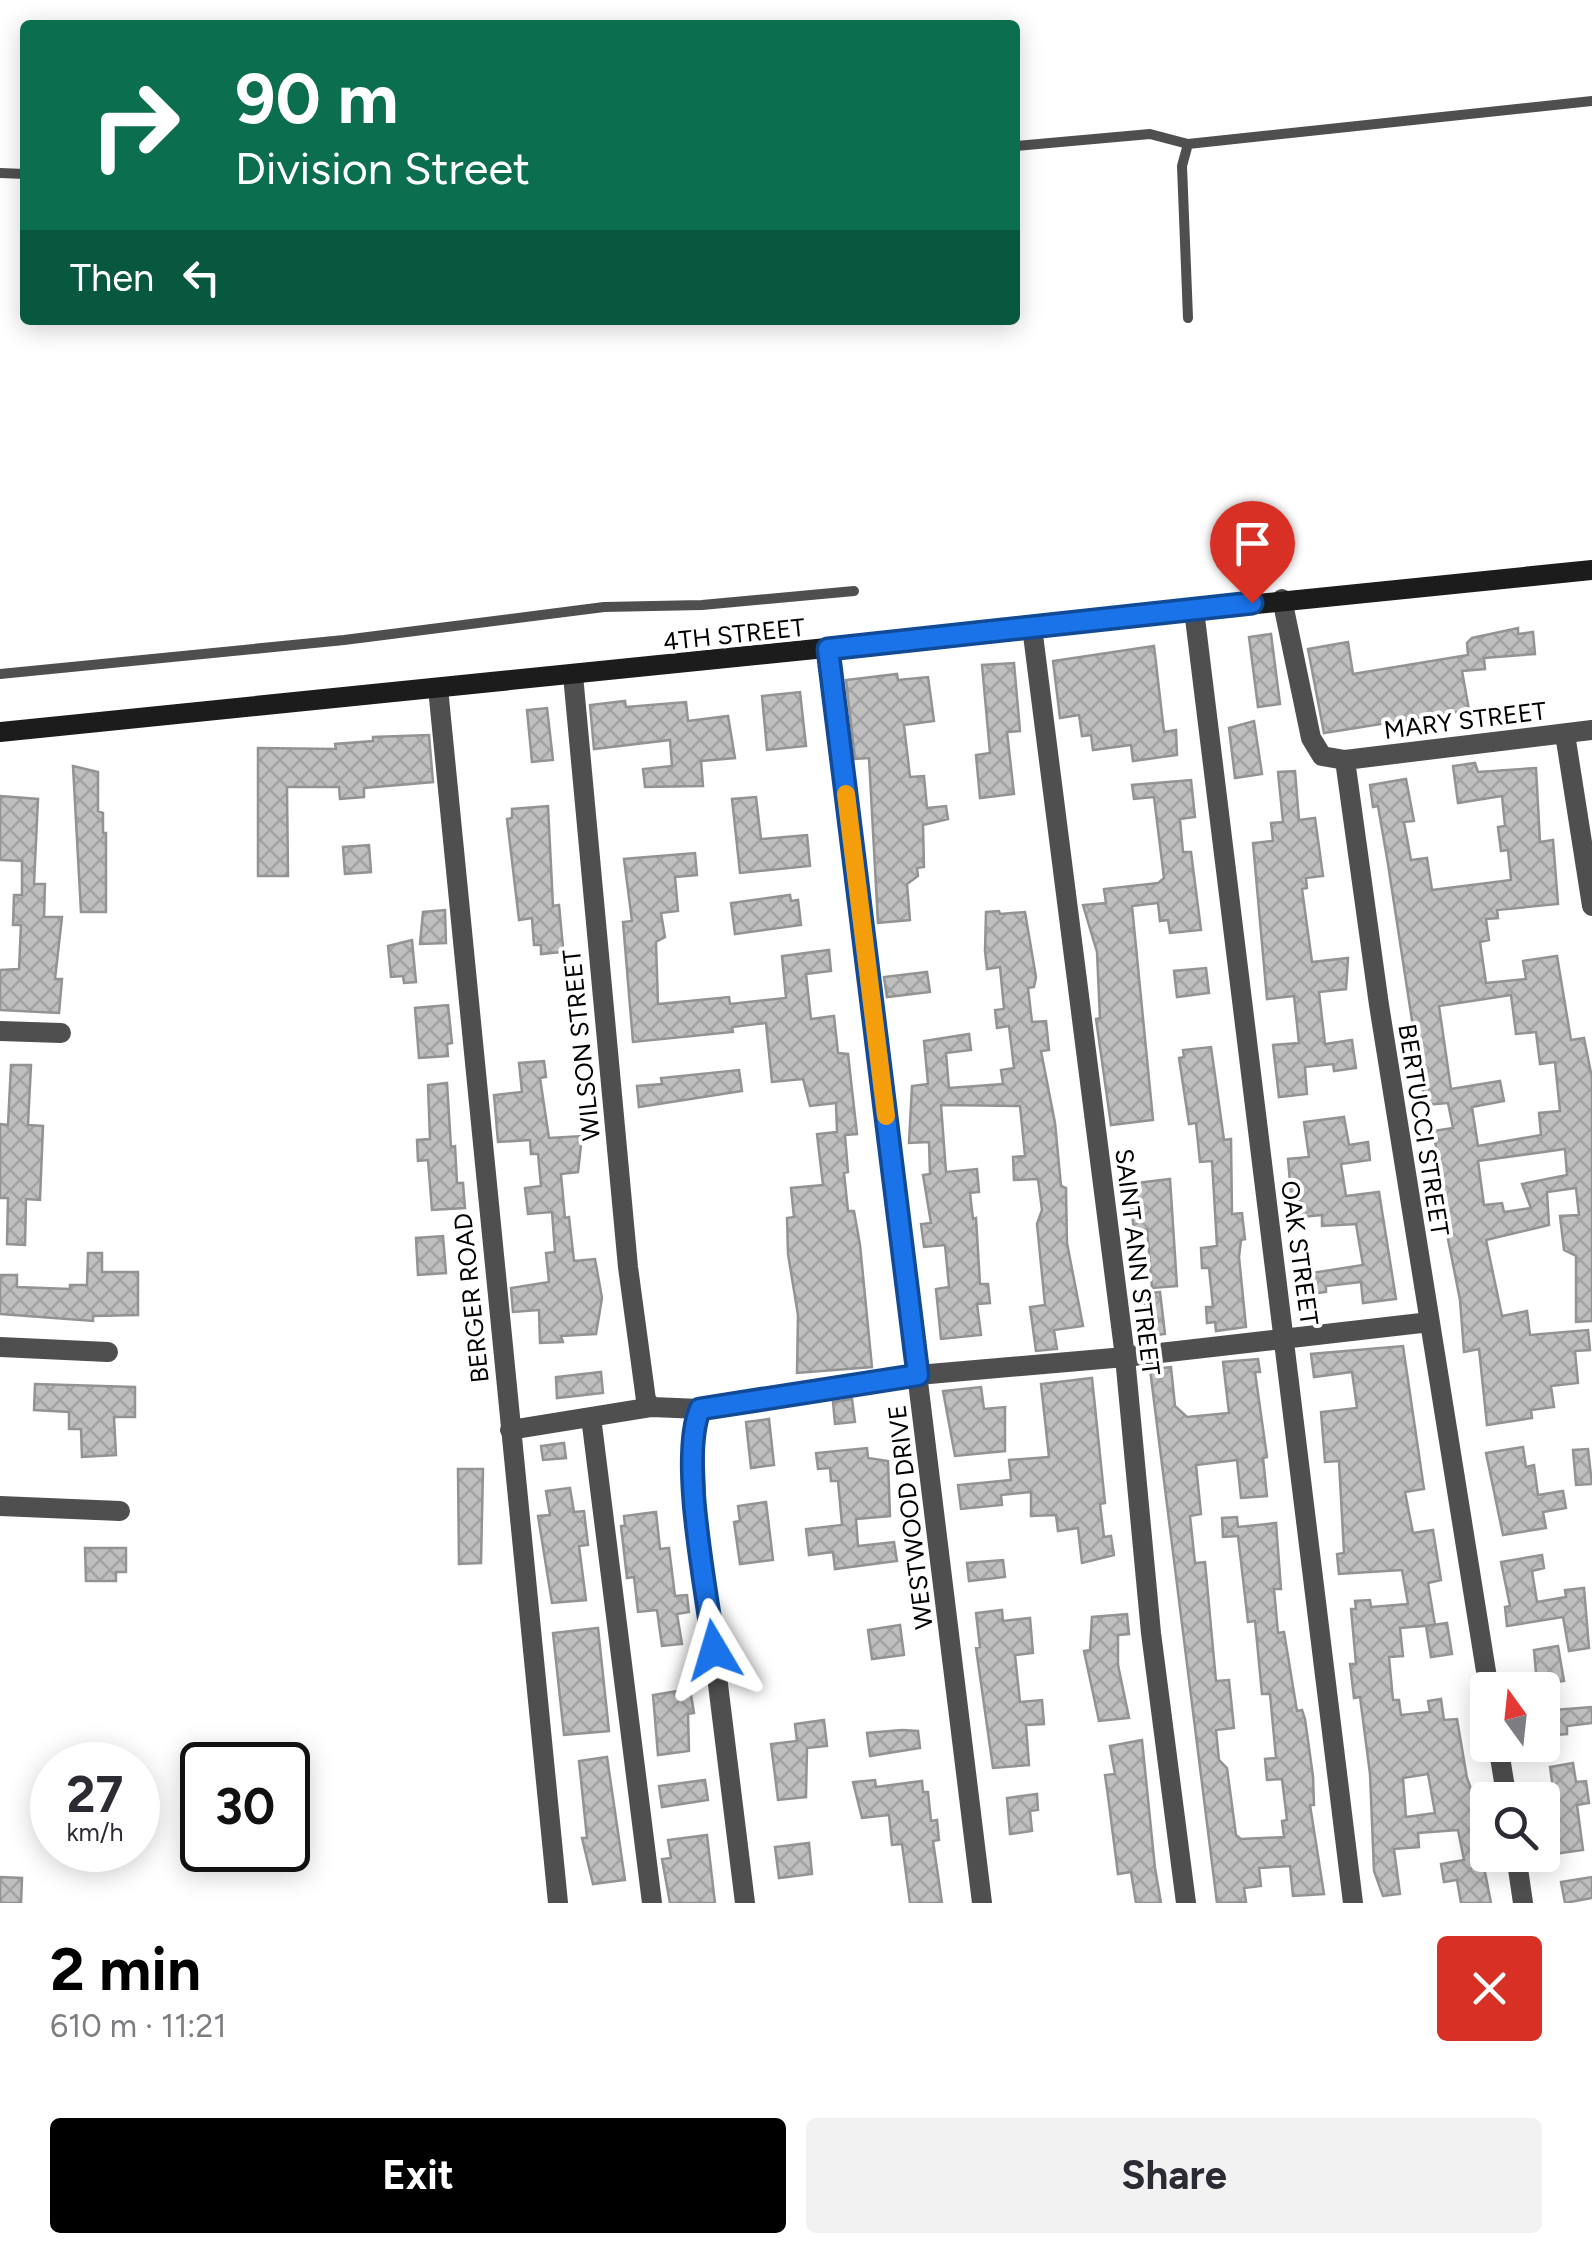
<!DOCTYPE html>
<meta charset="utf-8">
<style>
:root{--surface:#fff;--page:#f2f2f3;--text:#2b2b33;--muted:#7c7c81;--accent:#000}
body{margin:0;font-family:Figtree,sans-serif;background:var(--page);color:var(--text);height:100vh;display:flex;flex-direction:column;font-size:38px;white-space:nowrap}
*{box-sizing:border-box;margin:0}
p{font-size:32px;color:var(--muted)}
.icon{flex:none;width:55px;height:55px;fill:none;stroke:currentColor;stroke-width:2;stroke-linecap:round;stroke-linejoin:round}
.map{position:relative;height:1903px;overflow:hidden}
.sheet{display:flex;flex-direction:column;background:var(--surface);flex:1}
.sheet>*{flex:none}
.banner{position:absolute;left:20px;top:20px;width:1000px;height:305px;border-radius:10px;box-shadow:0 5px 25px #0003;background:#0b6e4f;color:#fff;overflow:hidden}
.needle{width:65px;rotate:345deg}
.controls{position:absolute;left:1470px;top:1672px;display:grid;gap:20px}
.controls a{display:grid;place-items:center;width:90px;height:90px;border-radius:10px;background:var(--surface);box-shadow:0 5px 25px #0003;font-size:50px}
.speed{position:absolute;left:30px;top:1742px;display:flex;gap:20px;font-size:50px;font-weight:700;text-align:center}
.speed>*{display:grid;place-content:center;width:130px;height:130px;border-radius:50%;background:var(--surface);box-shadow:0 5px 25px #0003;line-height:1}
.speed small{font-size:25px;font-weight:400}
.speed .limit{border:5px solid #111;border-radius:15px;background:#fff;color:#111}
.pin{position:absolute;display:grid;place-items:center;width:85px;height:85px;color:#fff;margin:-102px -42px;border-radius:50% 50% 50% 0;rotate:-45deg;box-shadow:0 0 10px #0007}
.pin .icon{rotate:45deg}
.me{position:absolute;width:110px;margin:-55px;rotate:353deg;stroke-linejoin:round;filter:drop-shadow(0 0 8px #0008)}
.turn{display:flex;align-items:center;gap:35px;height:210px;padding:0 50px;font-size:45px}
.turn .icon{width:130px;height:130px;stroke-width:2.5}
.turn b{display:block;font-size:70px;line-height:85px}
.then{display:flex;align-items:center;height:95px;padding:0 50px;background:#0003;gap:20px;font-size:38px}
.round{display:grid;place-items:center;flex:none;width:105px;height:105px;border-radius:10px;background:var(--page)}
.summary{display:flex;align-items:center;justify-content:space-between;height:170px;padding:0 50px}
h1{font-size:60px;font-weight:700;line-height:75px;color:var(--accent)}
.primary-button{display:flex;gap:20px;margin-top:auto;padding:20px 50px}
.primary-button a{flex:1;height:115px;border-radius:10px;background:var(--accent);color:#fff;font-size:40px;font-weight:700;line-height:115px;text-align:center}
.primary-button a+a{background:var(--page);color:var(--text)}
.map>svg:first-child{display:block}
</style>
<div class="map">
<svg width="1592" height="1903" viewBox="0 0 1592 1903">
<defs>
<pattern id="building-cross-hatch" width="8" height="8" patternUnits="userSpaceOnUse" patternTransform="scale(2.5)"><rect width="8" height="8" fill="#bfbfbf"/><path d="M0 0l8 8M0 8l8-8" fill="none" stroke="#a2a2a2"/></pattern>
</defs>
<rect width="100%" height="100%" fill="#fff"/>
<!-- building -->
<path fill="url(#building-cross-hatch)" stroke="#939393" stroke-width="2.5" fill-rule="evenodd" d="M1518 628V634L1533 632 1535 654 1484 658 1485 669 1462 671 1469 710 1324 733 1308 649 1348 642 1353 674 1468 655 1467 643 1472 638Z
M1271 634 1280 704 1258 707 1249 637Z
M1154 646 1164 732 1176 730 1177 755 1133 761 1131 745 1093 750 1091 735 1082 736 1079 715 1060 718 1053 661Z
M1014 663 1020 731 1007 732 1014 794 980 798 976 755 990 753 982 665Z
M897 674 898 680 928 677 934 721 904 725 910 777 924 776 927 808 946 806 948 819 923 825 924 867 917 868 918 876 907 884 910 920 878 923 869 758 855 759 846 680Z
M800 692 806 746 767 750 762 696Z
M625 701 626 707 686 702 688 721 728 716 735 758 701 761 703 786 645 787 643 769 672 766 670 740 594 749 590 705Z
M547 708 553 760 532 762 527 710Z
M1254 721 1262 774 1235 778 1229 728Z
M429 735 433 782 364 788V797L340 799 339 787H287L288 876H258V748L336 749 335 744 373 741V737Z
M1475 763 1478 772 1536 768 1540 842 1553 840 1558 904 1497 910 1498 918 1486 919 1489 940 1480 942 1486 983 1526 979 1523 961 1557 956 1571 1040 1584 1038 1592 1078V1321L1576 1322V1256L1564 1250 1560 1216 1579 1215 1576 1188 1547 1192 1549 1225 1486 1240 1502 1316 1527 1311 1530 1335 1588 1330 1590 1350 1575 1351 1578 1383 1551 1386 1554 1407 1531 1410 1532 1418 1487 1425 1479 1349 1464 1352 1460 1300 1437 1183 1442 1180 1433 1131 1453 1128 1448 1103 1425 1105 1388 864 1378 806 1373 807 1370 785 1406 779 1414 821 1404 822 1411 860 1427 858 1432 890 1511 880 1508 850 1501 851 1498 827 1505 826 1502 796 1458 803 1453 766ZM1511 995 1516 1034 1536 1032 1540 1064 1555 1062 1560 1111 1539 1113 1541 1135 1478 1146 1472 1107 1504 1101 1500 1081 1451 1089 1439 1006ZM1565 1149 1567 1175 1522 1184 1531 1208 1504 1212 1502 1203 1484 1205 1478 1161Z
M73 766 98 772V811L103 813V833H106V912H81Z
M1295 771 1299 820 1315 818 1323 876 1306 878 1307 888 1302 889 1312 962 1348 958 1346 989 1319 992 1325 1044 1352 1040 1356 1068 1334 1071 1333 1064 1305 1067 1307 1094 1279 1097 1273 1045 1299 1043 1294 996 1267 999 1253 843 1273 841 1271 823 1283 822 1278 772Z
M1191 780 1195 817 1180 819 1183 852H1191L1201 930 1170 933 1168 920 1160 921 1158 903 1132 906 1153 1120 1111 1125 1096 1019 1100 1018 1097 952 1083 905 1106 903 1104 889 1158 883 1164 878 1154 797 1134 799 1132 785Z
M0 796 38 799 34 884H45L44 917H62L55 979H62L59 1013 0 1010V970L19 969 21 925H13L14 895H22V861L0 860Z
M756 797 761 839 807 835 810 866 740 873 732 799Z
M548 806 553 906 559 905 563 947 561 952 541 954V945H534L532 918 519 920 507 819 512 818V809Z
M369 845 371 872 345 874 343 847Z
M695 853 697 875 675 877 678 911 661 913 665 937 656 942 658 1004 729 997 730 1004 786 998 782 956 829 950 831 971 806 974 811 1019 834 1016 838 1053 848 1054 857 1134 845 1135 848 1172 844 1173 848 1211H854L860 1245 872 1367 797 1373 798 1315 788 1254 787 1218 794 1217 791 1188 823 1185 817 1134 837 1132 836 1103 810 1106 803 1079 772 1082 766 1023 732 1027 733 1032 633 1042 623 922 632 921 624 859Z
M790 895 791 901 798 900 801 925 735 934 731 903Z
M445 910 446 943 420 944 423 912Z
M999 911 1000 914 1025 912 1036 977 1034 987 1028 988 1032 1022 1046 1021 1049 1050 1041 1051 1055 1123 1061 1186 1066 1188 1067 1243 1083 1326 1054 1330 1057 1349 1036 1351 1030 1307 1045 1305 1037 1224 1042 1210 1038 1179 1014 1180 1013 1157 1025 1156 1020 1106 941 1105 946 1172 977 1169 979 1192 970 1193 973 1219 976 1218 980 1284H988L990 1303 977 1304 981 1335 941 1339 936 1289 949 1287 945 1245 924 1247 921 1224 931 1223 923 1175 930 1174 929 1142 909 1143 912 1086 928 1084 924 1041 969 1034 971 1050 946 1053 949 1088 1003 1084 1001 1070 1014 1068 1009 1026 997 1028 995 1010 1004 1009 1000 967 987 969 985 951 986 912Z
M412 940 416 982 404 983 403 976 391 977 388 946Z
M1206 968 1209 993 1177 997 1174 971Z
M927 972 930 992 887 997 884 977Z
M448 1005 452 1043 447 1044 448 1056 419 1058 415 1008Z
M1211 1047 1224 1140 1231 1139 1232 1214 1242 1213 1245 1239 1241 1240 1239 1257 1246 1327 1216 1331 1215 1322 1207 1323 1206 1307H1213L1209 1268H1202L1201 1248 1217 1246 1212 1161 1200 1162 1196 1123 1189 1124 1179 1058 1184 1057 1183 1050Z
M544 1061 546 1077 540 1078 549 1138 582 1136 578 1172 561 1174 565 1218 569 1217 574 1261 595 1259 602 1298 596 1334 561 1336 563 1342 540 1343 539 1310 513 1312 511 1288 549 1282 546 1253 555 1252 552 1212 528 1214 525 1188 541 1186 538 1154H531L530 1140 498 1142 494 1095 522 1092 519 1063Z
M11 1065H31L28 1125 43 1126 40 1200 26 1199 25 1245 7 1244 8 1198H0V1124L8 1125Z
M739 1070 742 1091 639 1107 637 1086 662 1084 661 1078Z
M447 1083 451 1147 455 1146 457 1183H463L465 1208 432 1210 428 1160 418 1161 417 1140 430 1139 428 1085Z
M1344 1117 1349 1145 1368 1142 1370 1160 1341 1164 1346 1196 1379 1192 1396 1299 1363 1303 1361 1282 1326 1286V1292L1302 1295 1299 1275 1363 1265 1356 1224 1322 1226V1215L1293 1218 1288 1159 1309 1157 1304 1122Z
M1170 1179 1177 1286 1152 1288 1147 1229 1134 1230 1128 1184Z
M443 1236 446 1273 418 1275 416 1238Z
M88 1253H102V1272H138V1315L93 1316V1321L0 1314V1275H17V1287L70 1289V1285H87Z
M1160 1292 1165 1334 1148 1336 1144 1294Z
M1403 1346 1424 1489 1405 1492 1413 1533 1433 1530 1441 1580 1428 1583 1435 1625 1400 1628 1403 1656 1389 1657 1393 1700H1399L1401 1715 1430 1712 1428 1701 1441 1699 1444 1720 1457 1719 1467 1778 1478 1808 1480 1822 1476 1826 1491 1903H1461L1457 1880 1444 1882 1441 1864 1464 1860 1458 1830 1418 1833 1419 1847 1394 1849 1400 1894 1383 1896 1374 1871 1370 1774 1360 1697 1354 1698 1350 1664H1356L1351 1609H1356L1355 1601 1370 1600 1371 1607 1408 1604 1402 1570 1339 1574 1337 1554 1344 1553 1339 1461 1325 1462 1321 1412 1357 1408 1352 1372 1314 1377 1311 1354ZM1428 1774 1435 1813 1406 1817 1403 1778Z
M1258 1359 1260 1372H1255L1267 1457 1263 1458 1267 1496 1241 1498 1237 1460 1196 1465 1201 1514 1190 1516 1195 1563 1205 1562 1216 1681 1229 1680 1234 1728 1216 1730 1219 1760 1227 1768 1236 1835 1241 1839 1284 1837 1282 1821 1287 1820 1282 1779 1267 1780 1265 1759 1276 1758 1270 1694H1262L1255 1621 1248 1622 1238 1536 1223 1537 1222 1518 1237 1517 1238 1527 1276 1523 1281 1589H1274L1278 1633 1284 1632 1297 1711 1302 1710 1305 1719 1313 1776 1314 1805H1310L1324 1894 1293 1896 1290 1866 1259 1868 1261 1886 1244 1888 1246 1902 1217 1903 1150 1369 1171 1367 1175 1406 1187 1417 1229 1413 1223 1362Z
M601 1372 603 1393 557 1398 556 1377Z
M1092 1378 1105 1503 1100 1504 1104 1537 1111 1536 1114 1555 1082 1563 1078 1528 1058 1531 1056 1515 1031 1516V1492L1001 1495 1002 1505 961 1509 958 1485 1011 1480 1009 1460 1049 1457 1041 1384Z
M35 1384 135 1387V1417H114L116 1455 82 1457 81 1429H69V1412L34 1410Z
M981 1387 984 1409 1005 1407V1451L955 1456 943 1391Z
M852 1399 855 1422 835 1424 833 1402Z
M769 1419 774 1465 751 1468 746 1422Z
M564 1443 566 1458 543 1460 541 1446Z
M1523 1447 1526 1467 1534 1465 1538 1495 1563 1491 1566 1508 1543 1512 1546 1528 1503 1535 1486 1453Z
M867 1448 868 1458 888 1461 890 1516 856 1519 858 1546 894 1542 897 1561 835 1569 833 1552 809 1555 806 1529 842 1525 838 1481H831L830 1468 818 1469 816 1453Z
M1588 1449 1592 1484 1576 1485 1573 1450Z
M458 1469H483L481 1563 459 1564Z
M570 1488 574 1512 584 1511 588 1545 579 1546 586 1600 552 1603 538 1516 550 1515 546 1491Z
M766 1502 773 1560 740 1564 734 1522 740 1521 738 1506Z
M656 1512 660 1549 669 1548 675 1596 687 1595 689 1612 677 1614 682 1644 662 1646 657 1610 638 1612 634 1577 627 1578 621 1526H625L624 1516Z
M85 1548H126V1572H116V1581H86Z
M1542 1555 1544 1568 1532 1571 1537 1602 1566 1597 1565 1590 1584 1588 1589 1648 1569 1651 1563 1617 1507 1626 1505 1607 1510 1606 1501 1562Z
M1003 1560 1005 1577 969 1581 967 1563Z
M1002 1610 1003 1621 1030 1618 1033 1653 1015 1655 1020 1702 1042 1700 1044 1724 1026 1725 1029 1765 993 1768 976 1648 980 1647 976 1613Z
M1127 1614 1129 1634 1118 1635V1665L1129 1718 1099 1721 1084 1651 1090 1650 1092 1617Z
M1447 1623 1452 1654 1431 1657 1426 1626Z
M900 1625 904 1655 872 1659 868 1630Z
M598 1628 609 1731 564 1735 553 1633Z
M1558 1646 1564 1681 1537 1685 1534 1650Z
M690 1689 694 1713 688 1714 689 1751 658 1755 653 1695Z
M1592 1707V1723L1567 1726V1734L1542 1736V1711Z
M824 1720 827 1746 807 1748 806 1797 778 1800 771 1744 797 1741 795 1724Z
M902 1730 918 1731 920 1748 870 1756 867 1733Z
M1142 1740 1155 1868 1161 1903H1136L1131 1872 1118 1874 1108 1796 1105 1775 1115 1774 1110 1746Z
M607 1757 625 1880 593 1884 582 1838H587L579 1761Z
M1573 1763 1576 1782 1586 1781 1589 1803 1577 1805 1583 1850 1546 1855 1544 1841 1550 1840 1549 1832 1559 1831 1550 1767Z
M705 1780 708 1800 662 1807 659 1786Z
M875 1780 876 1787 922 1781 923 1792H928L931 1821 937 1820 939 1840 933 1841 942 1903H910L902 1844 892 1845 889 1815 862 1818 853 1782Z
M1037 1794 1038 1810 1030 1811 1032 1831 1010 1834 1007 1798Z
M707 1835 715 1903H670L662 1859 671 1858 668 1840Z
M809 1843 812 1874 779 1878 775 1847Z
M0 1877 22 1878 21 1903H0Z
M1592 1877V1898L1565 1903 1561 1882Z"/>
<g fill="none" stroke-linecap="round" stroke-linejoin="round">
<!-- service -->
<path stroke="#4f4f4f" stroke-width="10" d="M1188 144 1182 166 1188 318
M1015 146 1150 134 1188 144 1592 101
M0 173 25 174
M0 674 344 640 604 607 702 605 854 591"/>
<!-- minor -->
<path stroke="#4f4f4f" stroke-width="20" d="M1282 599 1311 738 1322 756 1345 760 1592 730
M1194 610 1353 1903
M1032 627 1125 1357 1151 1633 1186 1903
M573 675 628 1267 646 1400 652 1407
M438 688 558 1903
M1565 734 1592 906
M1345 760 1379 1005 1489 1690
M0 1031 61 1033
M0 1347 108 1352
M700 1409 694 1424 696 1506 745 1903
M591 1417 652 1903
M510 1430 652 1407 700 1409 918 1375 1125 1357 1430 1322
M0 1506 120 1511
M1498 1745 1507 1800
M1516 1855 1523 1903"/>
<!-- tertiary -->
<path stroke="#4f4f4f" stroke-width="20" d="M828 649 982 1903"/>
<!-- secondary -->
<path stroke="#1c1c1c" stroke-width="20" d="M0 732 1592 570"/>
</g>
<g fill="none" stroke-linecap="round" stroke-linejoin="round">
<!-- route casing -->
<g stroke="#114b97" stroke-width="25">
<path id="route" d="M714 1650C707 1592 679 1459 700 1409L918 1375 828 649 1252 603"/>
</g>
<!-- route -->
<use href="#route" stroke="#1a73e8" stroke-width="18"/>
<!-- slow -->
<path stroke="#f59e0b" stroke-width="18" d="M846 794 886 1116"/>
</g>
<g text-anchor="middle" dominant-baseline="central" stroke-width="8" stroke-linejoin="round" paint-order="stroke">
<!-- street labels -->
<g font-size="25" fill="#000" stroke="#fff">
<text transform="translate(734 634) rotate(-6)">4TH STREET</text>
<text transform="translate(1465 720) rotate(-7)">MARY STREET</text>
<text transform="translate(581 1045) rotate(-96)">WILSON STREET</text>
<text transform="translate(1424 1130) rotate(81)">BERTUCCI STREET</text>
<text transform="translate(1300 1253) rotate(82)">OAK STREET</text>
<text transform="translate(1138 1262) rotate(83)">SAINT ANN STREET</text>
<text transform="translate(471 1298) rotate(-96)">BERGER ROAD</text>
<text transform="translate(910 1517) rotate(-97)">WESTWOOD DRIVE</text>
</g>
</g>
</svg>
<div class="controls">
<a><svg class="needle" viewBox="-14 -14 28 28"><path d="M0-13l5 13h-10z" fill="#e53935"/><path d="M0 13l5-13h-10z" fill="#7c7c81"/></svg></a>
<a><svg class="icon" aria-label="search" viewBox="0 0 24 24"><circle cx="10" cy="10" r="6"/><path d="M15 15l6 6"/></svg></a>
</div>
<div class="speed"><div>27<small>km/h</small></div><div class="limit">30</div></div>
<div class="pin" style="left:1252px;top:603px;background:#d93025"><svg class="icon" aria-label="arrive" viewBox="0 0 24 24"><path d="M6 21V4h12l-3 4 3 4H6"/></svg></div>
<svg class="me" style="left:714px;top:1650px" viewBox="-20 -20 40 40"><path d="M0-17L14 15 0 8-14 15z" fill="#1a73e8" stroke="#fff" stroke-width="4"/></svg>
<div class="banner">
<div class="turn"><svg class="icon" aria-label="right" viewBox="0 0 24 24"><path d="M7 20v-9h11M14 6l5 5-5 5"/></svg><div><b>90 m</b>Division Street</div></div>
<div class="then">Then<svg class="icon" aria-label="left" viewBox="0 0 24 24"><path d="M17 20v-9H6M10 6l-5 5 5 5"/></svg></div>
</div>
</div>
<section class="sheet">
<div class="summary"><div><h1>2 min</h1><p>610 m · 11:21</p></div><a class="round" style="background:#d93025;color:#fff"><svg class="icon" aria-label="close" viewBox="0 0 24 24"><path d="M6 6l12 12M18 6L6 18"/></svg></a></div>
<div class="primary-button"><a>Exit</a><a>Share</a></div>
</section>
